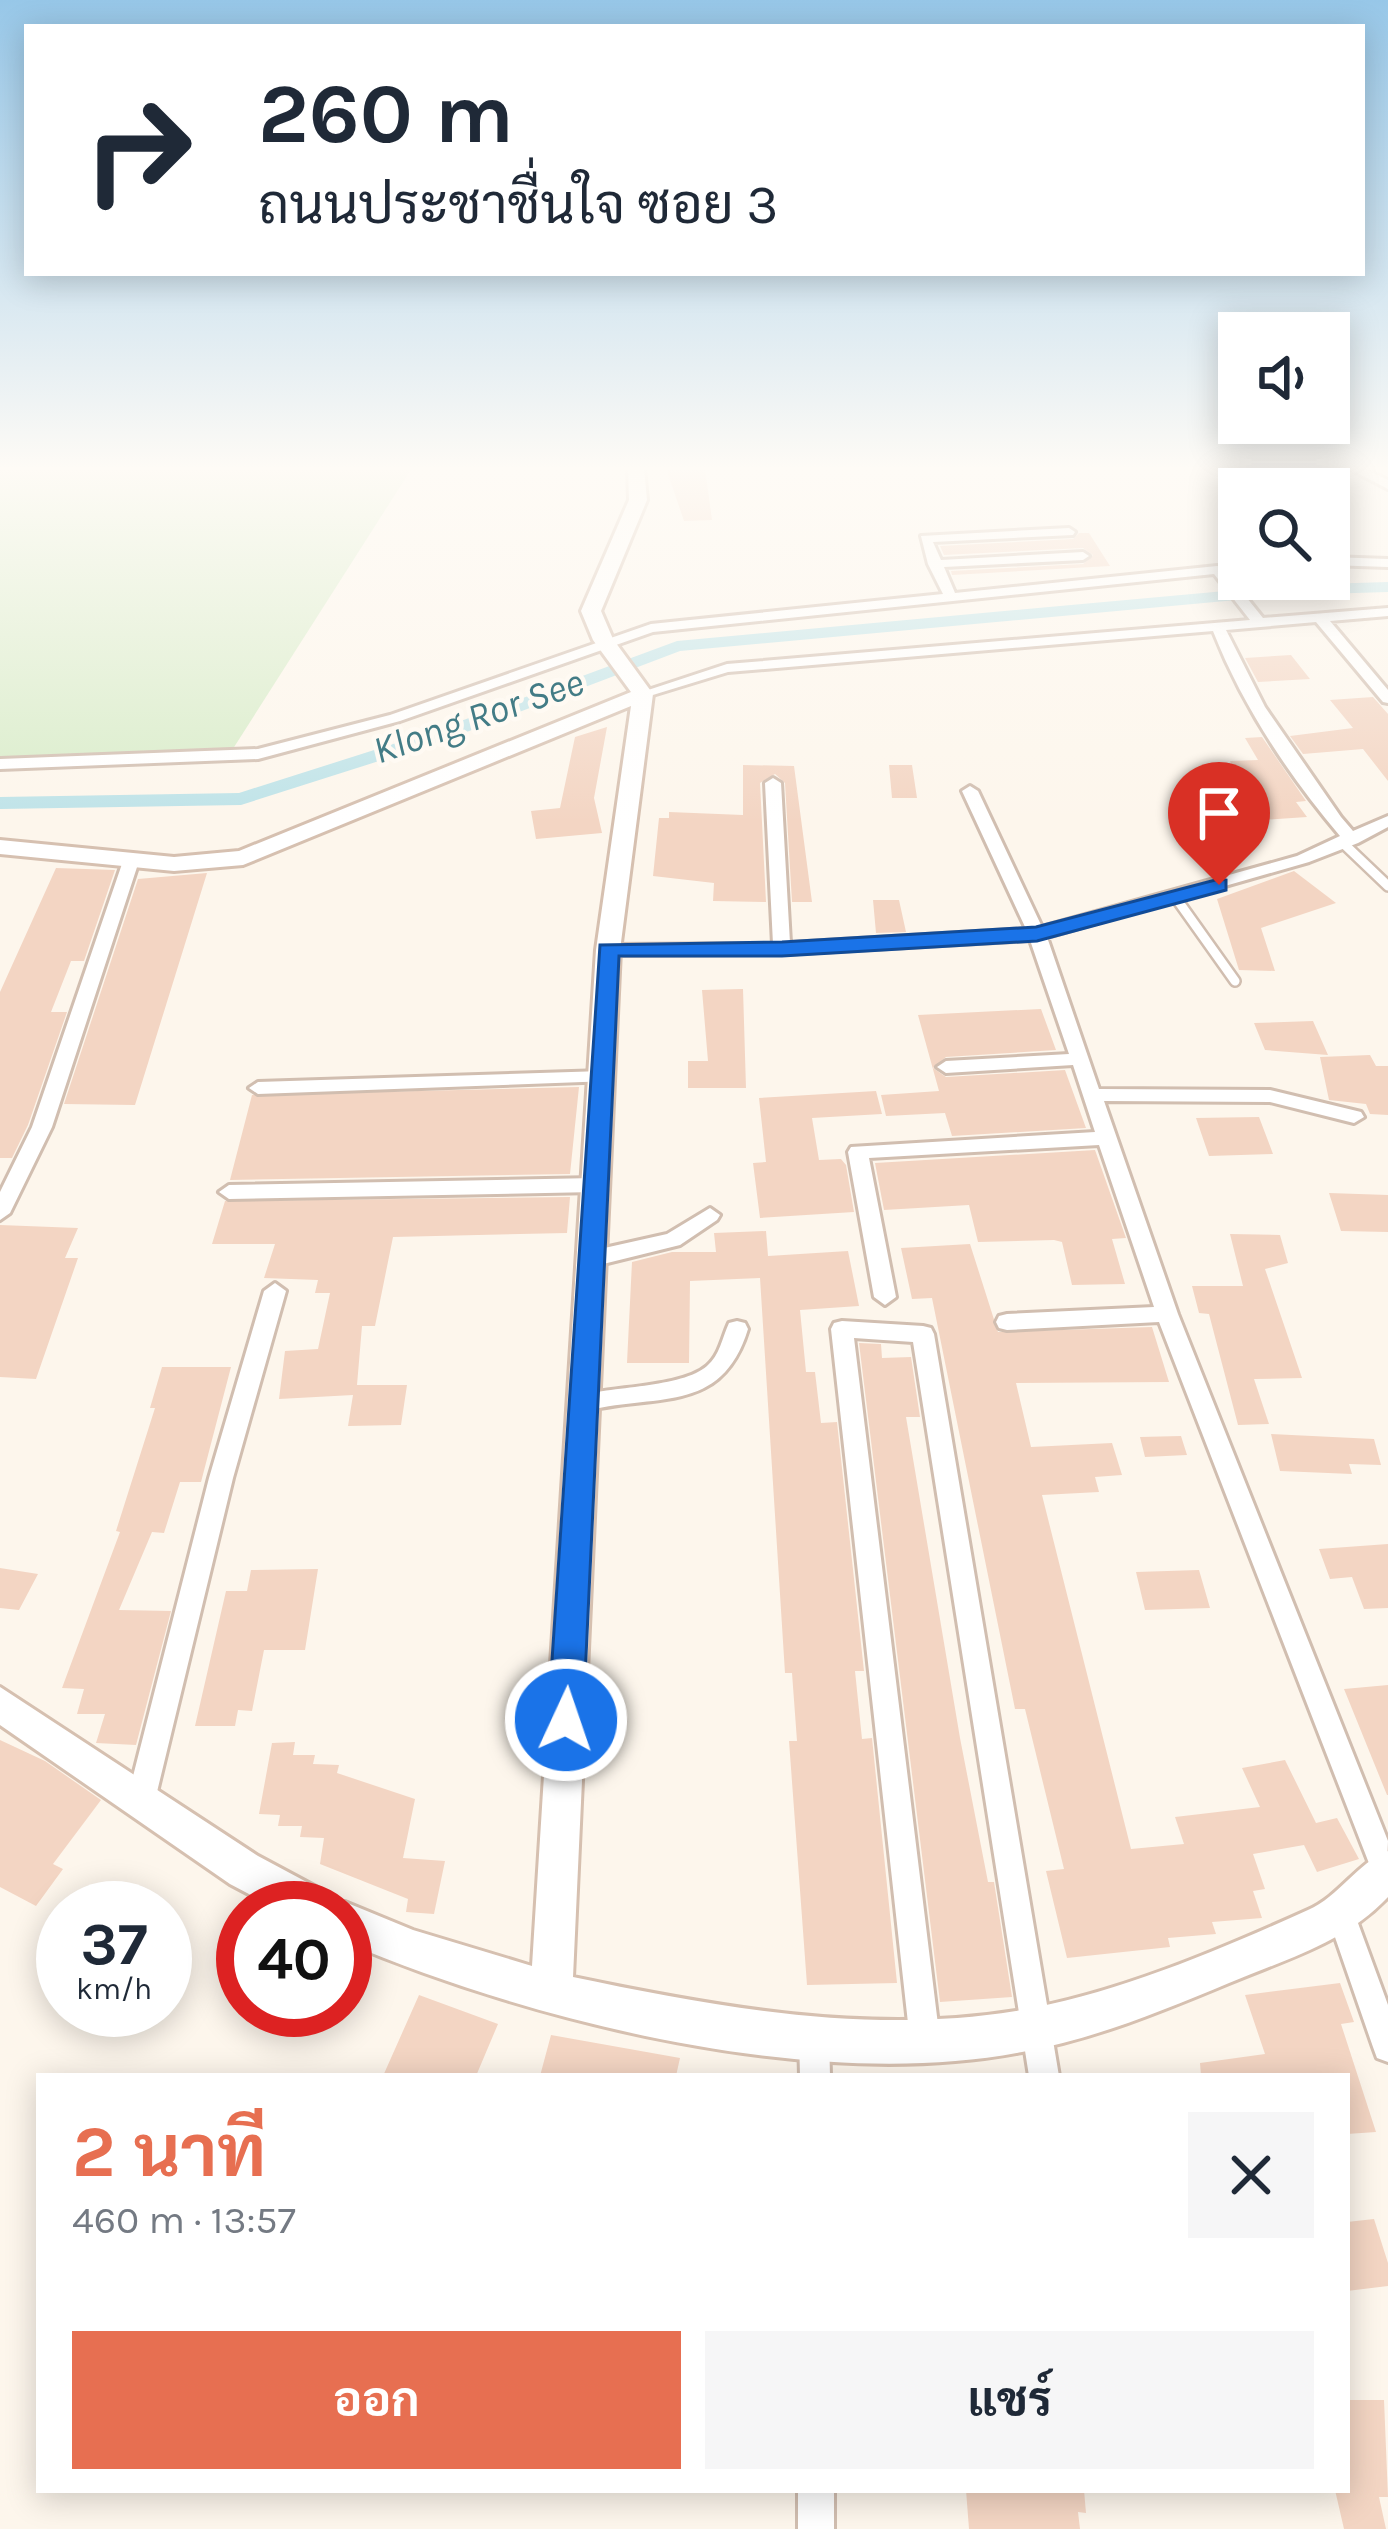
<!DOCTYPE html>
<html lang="th">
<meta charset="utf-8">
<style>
:root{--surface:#fff;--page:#f6f6f7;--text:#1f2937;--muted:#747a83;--accent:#e76f51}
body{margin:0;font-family:Karla,Sarabun,sans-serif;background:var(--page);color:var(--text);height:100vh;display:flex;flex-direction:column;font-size:45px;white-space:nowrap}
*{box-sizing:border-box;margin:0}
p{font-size:39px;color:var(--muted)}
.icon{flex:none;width:66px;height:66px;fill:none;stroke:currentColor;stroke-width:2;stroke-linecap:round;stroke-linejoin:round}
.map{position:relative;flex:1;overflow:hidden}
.drawer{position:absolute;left:36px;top:2073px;width:1314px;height:420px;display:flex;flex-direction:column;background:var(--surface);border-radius:0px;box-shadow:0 6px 30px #0003}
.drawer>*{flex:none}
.guide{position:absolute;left:24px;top:24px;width:1341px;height:252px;border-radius:0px;box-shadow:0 6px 30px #0003;background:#fff;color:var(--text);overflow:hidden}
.controls{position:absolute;left:1218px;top:312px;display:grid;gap:24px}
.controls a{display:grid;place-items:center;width:132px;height:132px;border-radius:0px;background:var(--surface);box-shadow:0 6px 30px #0003;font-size:60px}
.speed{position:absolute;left:36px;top:1881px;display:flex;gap:24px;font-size:60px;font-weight:700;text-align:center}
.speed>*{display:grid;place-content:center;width:156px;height:156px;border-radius:50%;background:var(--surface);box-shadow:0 6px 30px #0003;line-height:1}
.speed small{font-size:30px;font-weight:400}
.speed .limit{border:18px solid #d22;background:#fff;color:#111}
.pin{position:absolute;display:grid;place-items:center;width:102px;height:102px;color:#fff;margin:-123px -51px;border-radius:50% 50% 50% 0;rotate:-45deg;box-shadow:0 0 12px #0007}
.pin .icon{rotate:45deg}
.me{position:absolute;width:132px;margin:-66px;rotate:3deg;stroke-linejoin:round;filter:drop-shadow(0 0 9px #0008)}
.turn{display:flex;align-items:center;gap:42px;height:252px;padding:0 36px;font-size:54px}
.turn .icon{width:156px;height:156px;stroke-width:2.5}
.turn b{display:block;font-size:84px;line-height:102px}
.round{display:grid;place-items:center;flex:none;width:126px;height:126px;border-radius:0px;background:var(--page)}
.headline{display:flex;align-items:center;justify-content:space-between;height:204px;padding:0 36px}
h1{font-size:72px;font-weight:700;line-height:90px;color:var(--accent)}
.action{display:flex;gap:24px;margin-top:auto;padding:24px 36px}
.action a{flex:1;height:138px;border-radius:0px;background:var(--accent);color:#fff;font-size:48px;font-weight:700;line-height:138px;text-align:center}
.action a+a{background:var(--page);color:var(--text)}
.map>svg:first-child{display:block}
</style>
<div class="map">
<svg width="1388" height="2529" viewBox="0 0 1388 2529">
<rect width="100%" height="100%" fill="#fdf6ec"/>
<!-- green -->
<path fill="#d8ecc9" d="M0 468H412L229 755 0 764Z"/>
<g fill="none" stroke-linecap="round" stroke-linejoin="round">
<!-- canal -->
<path fill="#bfe3e8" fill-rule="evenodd" d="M1388 582V592L1290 595 680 651 448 739 241 805 0 809V797L239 793 434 731 677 641 1290 585Z"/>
</g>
<!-- building -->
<path fill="#f3d5c3" d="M666 468H705L712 520 684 521Z
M1079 533H1089L1110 566 952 575 951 571 1083 564 1093 555 1083 548 944 555 940 546 1073 539Z
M1291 655 1310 679 1258 682 1245 658Z
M1373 697 1388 714V781L1363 749 1303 754 1290 736 1353 728 1330 700Z
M607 727 594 798 602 833 536 839 531 811 560 808 575 737Z
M1262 737 1306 801 1296 802 1307 817 1261 820 1244 793 1230 761 1258 760 1245 738Z
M743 765 794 766 812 902H792L785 783 775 774 760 783 766 902 713 901 714 883 653 876 659 818H669V812L743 815Z
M889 765H912L917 798H892Z
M56 868 115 870 84 961H71L51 1012H67L28 1125 12 1158H0V992Z
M1294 871 1336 903 1261 928 1275 971 1239 970 1217 899Z
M207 873 135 1105 64 1104 138 879Z
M873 900H899L906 932 876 933Z
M743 989 746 1088H688V1061H708L702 990Z
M1041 1009 1056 1050 946 1057 933 1068 946 1077 1065 1070 1086 1128 952 1136 945 1113 886 1116 881 1095 939 1091 918 1015Z
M1313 1021 1328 1055 1265 1050 1254 1023Z
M1370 1055 1376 1066H1388V1115L1370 1114 1366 1104 1329 1100 1320 1057Z
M579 1087 570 1174 230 1180 252 1095Z
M876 1091 882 1114 812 1118 819 1160 841 1159 846 1165 854 1212 760 1218 753 1163 766 1162 759 1098Z
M1259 1117 1273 1154 1209 1156 1196 1118Z
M1095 1150 1126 1238 1112 1239 1125 1284 1072 1285 1062 1242 1054 1240 978 1242 969 1205 884 1210 875 1163Z
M1329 1193 1388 1195V1232L1341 1231Z
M570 1197 567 1233 393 1237 375 1326H362L357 1385H407L401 1425 348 1426 353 1395 279 1399 285 1351 318 1349 330 1293H315L318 1280 264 1278 275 1244H212L225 1201Z
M0 1225 78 1228 65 1258H78L36 1379 0 1377Z
M766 1231 768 1256 848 1251 859 1306 800 1310 806 1372H815L821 1423 837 1422 864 1671H855L862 1739 872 1738 897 1983 807 1985 789 1741H797L792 1673H785L760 1278 690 1281 689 1363H627L632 1262 672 1252H716L714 1233Z
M1230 1234 1280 1235 1288 1263 1265 1269 1302 1378 1254 1379 1269 1424 1238 1425 1209 1314 1199 1313 1192 1286H1243Z
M970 1244 998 1332 1152 1327 1169 1382 1016 1383 1031 1447 1112 1443 1122 1475 1095 1477 1099 1492 1042 1495 1131 1849 1184 1844 1175 1817 1260 1807 1242 1768 1285 1760 1316 1823 1337 1818 1359 1859 1317 1872 1304 1845 1253 1854 1265 1889 1253 1891 1262 1918 1212 1922 1216 1934 1168 1938 1170 1947 1067 1958 1046 1871 1064 1869 1025 1709H1015L932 1298 912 1299 901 1248Z
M859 1343 881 1344 882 1358 911 1357 920 1417H906L960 1738 988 1882H994L1012 1997 940 2002Z
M162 1367H231L201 1482H180L164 1533 152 1532 119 1610 171 1611 136 1745 96 1743 105 1714H77L84 1689 62 1688 120 1532 116 1531 155 1408H150Z
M1271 1434 1374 1439 1381 1465 1349 1464 1352 1474 1280 1471Z
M1181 1436 1187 1455 1145 1457 1140 1437Z
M1388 1544V1608L1364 1609 1352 1577 1330 1579 1319 1549Z
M0 1568 38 1574 19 1610 0 1608Z
M318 1569 305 1650H264L252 1711 238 1710 235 1726H195L226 1591H247L251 1570Z
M1199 1570 1210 1608 1145 1610 1136 1572Z
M1388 1685V1795H1387L1344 1689Z
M0 1740 45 1761 101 1800 53 1864 63 1869 36 1906 0 1887Z
M295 1742 293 1755H315L313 1764 339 1765 337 1773 415 1799 403 1858 445 1861 434 1914 406 1912 408 1899 320 1864 324 1838 300 1837 302 1826H278L280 1815 259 1814 272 1743Z
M1340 1983 1354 2022 1341 2024 1376 2132 1347 2134V2076H1201L1200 2063 1265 2054 1245 1995Z
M419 1995 498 2024 476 2076H383Z
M551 2035 680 2058 676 2076H540Z
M1374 2219 1388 2263V2286L1347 2291V2222Z
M1347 2400H1384L1388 2497H1379L1386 2529H1344L1335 2490H1347Z
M966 2490H1084L1086 2513 1078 2512 1080 2529H969Z"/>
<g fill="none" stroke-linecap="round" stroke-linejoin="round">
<!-- lane casing -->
<g stroke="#d1beb0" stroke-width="14">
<path id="lane" d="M1344 844 1388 886
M1176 898 1235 981"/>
</g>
<!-- street casing -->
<g stroke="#d1beb0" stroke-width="6">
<path id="street" d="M1348 468H1363L1388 480V489Z
M1069 528 1075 532 1073 535 933 542 941 560 1083 552 1089 556 1083 560 944 567 955 593 1217 566 1222 567 1263 618 1388 608V616L1330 621 1388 690V703L1383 702 1316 622 1226 630 1265 707 1341 817 1353 831 1388 816V827L1358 843 1309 862 1047 937 1099 1089 1270 1090 1361 1112 1364 1117 1354 1123 1270 1102 1104 1101 1178 1314 1388 1841 1386 1884 1376 1881 1372 1871 1159 1322 1007 1330 999 1328 996 1322 999 1316 1007 1314 1154 1307 1099 1145 869 1158 896 1297 885 1305 874 1297 848 1152 851 1147 1095 1132 1073 1065 946 1073 937 1067 946 1061 1069 1054 1030 940 782 954 608 955 599 950 608 945 773 944 765 783 773 778 781 783 790 943 1026 929 962 791 970 786 978 791 1042 927 1297 856 1340 836C1289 776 1242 705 1213 631L728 672 643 698 636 694 727 664 1250 620 1214 574 653 632 400 721 258 759 0 769V759L258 749 390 715 651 624 943 594 928 564 921 536Z
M1329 557 1388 559V567L1329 565Z
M131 856 139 861 52 1127 10 1213 0 1220V1192L32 1127 123 861Z
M603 1071 610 1073 612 1077 610 1081 258 1094 249 1088 258 1082Z
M595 1178 605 1185 595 1192 229 1199 219 1192 229 1185Z
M710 1208 720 1215 717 1220 680 1245 591 1267 581 1259 591 1251 667 1234Z
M275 1283 286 1291 233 1478 156 1796 152 1805 142 1809 132 1805 128 1796 209 1478 264 1291Z
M737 1321 745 1323 748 1329C721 1417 654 1392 582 1412L574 1409 571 1403 574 1397C610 1386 682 1388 707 1366 720 1355 722 1338 729 1323Z
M842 1321 923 1326 931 1328 934 1334 1059 2076H1029L913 1342 854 1338 940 2041 936 2052 925 2056 914 2052 910 2041 831 1329 834 1323Z
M1341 1900 1351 1904 1388 2005V2062L1377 2058 1373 2047 1327 1914 1331 1904Z
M814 2020 825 2024 829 2035 830 2076H800L799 2035 803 2024Z
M798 2490H834V2529H798Z"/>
</g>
<!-- secondary casing -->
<g stroke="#d6c0b0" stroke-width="6">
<path id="secondary" d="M628 468H644L647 500 601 611 613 639 653 694 620 950 573 1977C716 2007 869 2035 1016 2011 1116 1994 1217 1951 1308 1910 1340 1896 1357 1863 1388 1851V1897C1345 1943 1286 1959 1229 1983 1162 2011 1094 2039 1022 2052 815 2092 536 2023 345 1942V1908H275L230 1884 0 1725V1687L258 1856 329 1894 335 1906 345 1902 413 1930 532 1966 596 950 631 706 243 865 174 871 0 854V840L174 857 239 851 631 692 593 640 581 611 629 500Z"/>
</g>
<!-- lane -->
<use href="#lane" stroke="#fff" stroke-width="9"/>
<!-- street -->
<use href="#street" fill="#fff" fill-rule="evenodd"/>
<!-- secondary -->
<use href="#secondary" fill="#fff" fill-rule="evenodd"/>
</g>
<!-- sky -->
<linearGradient id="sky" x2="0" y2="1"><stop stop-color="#97c7e8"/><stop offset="0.57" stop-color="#fefbf6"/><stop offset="1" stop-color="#fefbf6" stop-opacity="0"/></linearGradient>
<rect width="1388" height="822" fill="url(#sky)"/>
<!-- route -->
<path fill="#1a73e8" stroke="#114b97" stroke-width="3" d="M1219 879 1226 880V890L1037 941 782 956H619L583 1720 578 1731 566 1736 553 1731 548 1720 600 945 782 942 1036 927Z"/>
<g text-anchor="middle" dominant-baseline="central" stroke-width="9" stroke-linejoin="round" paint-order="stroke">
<!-- far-water labels -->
<g font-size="39" font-style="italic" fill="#437c86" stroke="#fffaf3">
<text transform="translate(478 716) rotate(-19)">Klong Ror See</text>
</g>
</g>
</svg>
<div class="controls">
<a><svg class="icon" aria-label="sound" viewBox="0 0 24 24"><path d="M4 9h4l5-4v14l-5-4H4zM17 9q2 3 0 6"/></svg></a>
<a><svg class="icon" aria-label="search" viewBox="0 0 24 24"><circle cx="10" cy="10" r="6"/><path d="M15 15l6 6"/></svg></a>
</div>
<div class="speed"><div>37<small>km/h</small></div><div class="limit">40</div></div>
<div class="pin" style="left:1219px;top:885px;background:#d93025"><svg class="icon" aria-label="arrive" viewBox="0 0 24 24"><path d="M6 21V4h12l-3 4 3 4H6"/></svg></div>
<svg class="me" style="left:566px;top:1720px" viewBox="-20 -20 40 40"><circle r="17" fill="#1a73e8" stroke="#fff" stroke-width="3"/><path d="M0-11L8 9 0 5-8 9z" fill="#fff"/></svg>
<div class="guide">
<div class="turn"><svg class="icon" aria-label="right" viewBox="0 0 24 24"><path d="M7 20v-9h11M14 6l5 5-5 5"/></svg><div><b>260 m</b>ถนนประชาชื่นใจ ซอย 3</div></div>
</div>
<section class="drawer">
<div class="headline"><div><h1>2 นาที</h1><p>460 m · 13:57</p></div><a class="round"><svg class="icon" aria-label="close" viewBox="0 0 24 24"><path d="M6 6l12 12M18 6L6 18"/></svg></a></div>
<div class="action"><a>ออก</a><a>แชร์</a></div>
</section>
</div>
